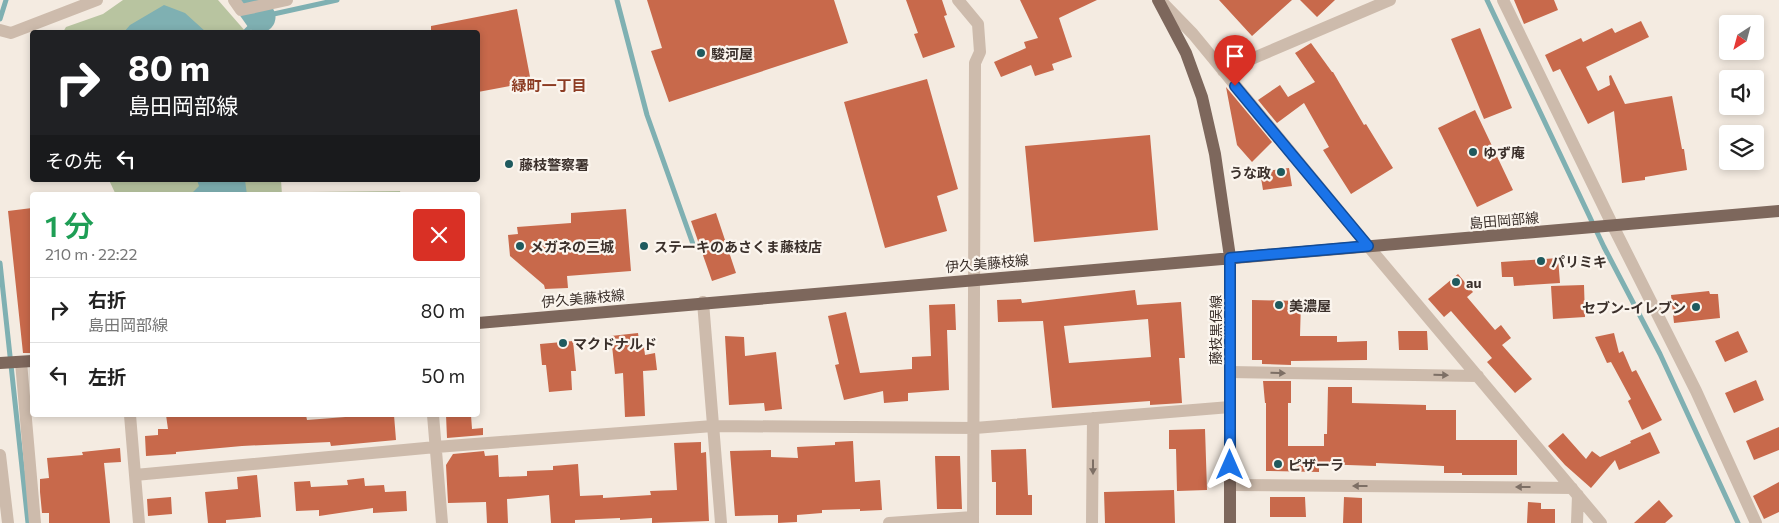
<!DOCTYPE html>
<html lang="ja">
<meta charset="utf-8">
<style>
:root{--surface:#fff;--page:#f2f2f2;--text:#222;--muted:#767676;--line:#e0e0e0}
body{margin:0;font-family:Commissioner,"Noto Sans JP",sans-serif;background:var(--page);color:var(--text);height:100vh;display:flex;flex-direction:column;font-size:19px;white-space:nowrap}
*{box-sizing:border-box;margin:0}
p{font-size:16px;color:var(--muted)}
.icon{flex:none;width:28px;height:28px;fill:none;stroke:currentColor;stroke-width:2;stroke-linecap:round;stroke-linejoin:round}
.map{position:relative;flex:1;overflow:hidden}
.side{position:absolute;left:30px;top:192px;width:450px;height:225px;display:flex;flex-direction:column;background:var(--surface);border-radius:5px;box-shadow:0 2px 8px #0003}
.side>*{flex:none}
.top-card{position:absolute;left:30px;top:30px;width:450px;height:152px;border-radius:5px;box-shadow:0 2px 8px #0003;background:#202124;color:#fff;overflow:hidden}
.needle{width:32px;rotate:216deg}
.buttons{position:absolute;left:1719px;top:15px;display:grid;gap:10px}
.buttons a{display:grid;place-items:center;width:45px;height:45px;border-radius:5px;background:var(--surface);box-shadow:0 2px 8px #0003;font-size:25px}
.pin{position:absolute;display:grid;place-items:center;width:42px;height:42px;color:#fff;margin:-51px -21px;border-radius:50% 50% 50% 0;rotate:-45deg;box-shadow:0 0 5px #0007}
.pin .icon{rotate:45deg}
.me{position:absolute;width:55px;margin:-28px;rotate:0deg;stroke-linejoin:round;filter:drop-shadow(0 0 4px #0008)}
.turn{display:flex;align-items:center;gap:18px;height:105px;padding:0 15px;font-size:22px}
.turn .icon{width:65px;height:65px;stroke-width:2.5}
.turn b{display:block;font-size:35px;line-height:42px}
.then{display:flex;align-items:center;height:48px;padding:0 15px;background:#0003;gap:10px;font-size:19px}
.round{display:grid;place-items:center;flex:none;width:52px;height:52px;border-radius:5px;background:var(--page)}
.overview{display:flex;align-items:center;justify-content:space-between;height:85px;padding:0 15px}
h1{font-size:30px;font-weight:600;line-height:38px;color:#1e9e55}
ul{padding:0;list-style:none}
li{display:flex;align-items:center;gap:15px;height:65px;padding:0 15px;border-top:1px solid var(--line)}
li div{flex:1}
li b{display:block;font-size:19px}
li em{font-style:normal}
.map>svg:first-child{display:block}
</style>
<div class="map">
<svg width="1779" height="523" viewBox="0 0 1779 523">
<rect width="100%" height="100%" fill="#f4ebe1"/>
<!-- green -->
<path fill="#b8c4a0" d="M123 0H218L246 32H63L66 27 103 14Z
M109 180H281L282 195H116Z
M400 191 401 195H307L309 192Z"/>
<!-- water -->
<path fill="#7fb0b2" d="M164 5 185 13 206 32H124L130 25Z
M197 180H245L247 195H190L199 186Z"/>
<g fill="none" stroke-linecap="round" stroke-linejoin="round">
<!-- stream -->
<path stroke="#7fb0b2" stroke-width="5" d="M617 0 647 115 694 247
M1487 0 1604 247 1660 354 1738 523
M0 19 6 0
M245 32 260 17 337 0
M0 263 28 523"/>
<!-- river -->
<path stroke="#7fb0b2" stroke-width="31" d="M248 0 260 17"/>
</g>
<!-- building -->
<path fill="#c8694b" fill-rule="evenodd" d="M647 0H834L848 43 669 102 651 51 662 48Z
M906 0H942L947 15 944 16 955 47 923 58 914 34 918 33Z
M1020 0H1097L1059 18 1072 57 1052 64 1054 70 1035 76 1031 65 1001 77 994 62 1026 48 1024 42 1038 38Z
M1219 0H1292L1252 36Z
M1300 0H1335L1317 17Z
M1514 0H1554L1558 10 1524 24Z
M517 9 531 82 478 92V32H431V26Z
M1641 21 1649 37 1586 67 1598 91 1610 85 1609 76 1611 75 1625 104 1672 96 1682 149H1684L1687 170 1645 177V180L1622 183 1614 111 1588 124 1560 69 1553 72 1545 55 1581 38 1583 42 1612 28 1615 33Z
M1480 28 1512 108 1484 119 1451 39Z
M1311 43 1332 72H1333L1364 125 1366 124 1393 168 1351 194 1323 150 1329 147 1304 103 1277 123 1258 100 1280 85 1288 97 1315 82 1295 53Z
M927 79 958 189 937 196 947 231 885 248 844 102Z
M1226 87 1272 142 1252 162 1237 145Z
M1475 110 1513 190 1477 207 1438 128Z
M1150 135 1158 230 1034 242 1025 146Z
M1289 168 1292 186 1263 190 1260 172Z
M32 208V353H23L8 211Z
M626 209 631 271 567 276 568 288 545 289 544 285 510 256 508 235 518 234 517 227 571 223V213Z
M716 213 736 273 712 281 691 221Z
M1558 258 1560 283 1514 286 1513 277H1502L1501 262Z
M1458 274 1473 292 1467 297 1495 330 1501 325 1511 338 1502 345 1532 379 1515 393 1487 362 1492 358 1451 311 1444 317 1428 299Z
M1584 285 1585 317 1553 319 1551 286Z
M1135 290 1137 305 1181 302 1185 358H1179L1182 403 1150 405V401L1052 408 1043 321 998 322 997 300 1021 299 1022 303ZM1148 319 1151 357 1069 363 1064 326Z
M1709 291 1710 294H1718L1720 318 1674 323 1671 295Z
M1252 300 1301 301 1300 336H1337V342L1367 341V360L1291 361V365L1262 364V360H1252Z
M955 304 956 330H947L949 390 908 393V401L884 403 883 391 844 400 835 365 839 364 828 316 846 312 860 373 912 369V357L931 356 929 305Z
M1398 331H1427L1428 350H1399Z
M1738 331 1748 352 1725 362 1715 341Z
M638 333 640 347H644L645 355 655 353 657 370 643 371 645 416 625 417 623 373 615 374 611 336Z
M1614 333 1619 353 1623 351 1632 372 1636 370 1662 420 1642 430 1628 401 1631 399 1611 362 1607 363 1595 337Z
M725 336 744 337 745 356 776 352 782 409 765 411 764 403 729 405Z
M573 341 576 371H571L572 390 549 392 546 365H542L540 344Z
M1756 380 1764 400 1734 413 1725 393Z
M1263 381H1291V403H1288V446H1324V434H1327L1328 387H1352V403L1426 405V410H1456V440H1517V475H1462V473H1444V466L1401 464 1376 463V466L1319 464V472L1266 471V403H1265Z
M166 415H221V417L306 415 307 420 371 415H394L396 440 331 446 330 442 242 446 176 452V454L146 456 145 436 158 435V429H168Z
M446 415H471L472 429 483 428V435L447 438Z
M1779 427V450L1754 460 1746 441Z
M1205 429 1207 490 1177 491 1176 449H1169V430Z
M1650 432 1660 453 1619 470 1615 460 1591 488 1565 465 1548 446 1563 433 1586 459 1592 451 1600 457 1631 443 1630 441Z
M853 441 855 482 880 480 882 510 860 511V509L822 510V513L797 515V522L778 523V515L735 516 730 451 771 450V457L798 458 797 447 835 445V442Z
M701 442V453L706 452 709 521 652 523V518L620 520V518L575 520V523H551L549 495 507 499 508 523H487L486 502 448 503 446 465 453 454 484 451 485 456 498 455 499 477 527 476V471L553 470V466L578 464 580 496 603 495V498L651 495 650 491 677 490 674 443Z
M120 448 121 462 104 463 110 523H49V513H42L40 492V479L49 478 47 458 83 455 82 452Z
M1026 449 1028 495H1032V515H996V482H992L991 450Z
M935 456H960L962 509H937Z
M257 475 261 517 226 520V523H208L205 492 238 489 237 477Z
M364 478 365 486 384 485 385 492 406 491 407 511 373 513V508L319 516V510L296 511 294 482 310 481 311 487 348 485 347 480Z
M1779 482V512L1764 519 1753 496Z
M1174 490 1175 523H1105L1104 492Z
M171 497 172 514 148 516 147 499Z
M1270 497H1305L1306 517H1270Z
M1344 497 1362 498V523H1343Z
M1659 500 1673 516 1665 523H1634Z
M1528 502 1541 503V509H1555V523H1527Z"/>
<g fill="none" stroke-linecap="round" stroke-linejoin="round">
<!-- minor -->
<path stroke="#cdbbac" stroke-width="12" d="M234 0 241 10 287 0
M958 0 978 24 980 52 975 63 973 523
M1160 0 1193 34 1368 246 1601 523
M1503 0 1613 226 1696 391 1756 523
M0 30 11 33 97 0
M1223 71 1390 0
M703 302 721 523
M21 362 35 523
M1230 372 1478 376
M130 415 139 523
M433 415 442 523
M0 455 8 523
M135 475 436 447 713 426 975 428 1230 407
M1231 485 1572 488
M889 523 973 517
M1092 523 1093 418
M1577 523 1578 495"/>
<!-- major -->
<path stroke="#7d675c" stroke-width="12" d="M1158 0 1186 53 1202 97 1215 154 1230 257V523
M478 323C911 282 1345 251 1779 211
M0 363 32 361"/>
</g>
<!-- one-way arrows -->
<defs><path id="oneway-solid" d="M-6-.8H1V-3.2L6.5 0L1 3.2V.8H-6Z" transform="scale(1.25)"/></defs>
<g fill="#7d6f65">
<use href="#oneway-solid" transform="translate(1278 373) rotate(1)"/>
<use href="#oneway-solid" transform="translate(1441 375) rotate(1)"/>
<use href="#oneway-solid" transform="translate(1093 467) rotate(90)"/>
<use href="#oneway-solid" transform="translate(1360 486) rotate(-180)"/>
<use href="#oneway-solid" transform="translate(1523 487) rotate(-180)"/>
</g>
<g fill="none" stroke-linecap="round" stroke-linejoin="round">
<!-- route casing -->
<g stroke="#114b97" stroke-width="12">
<path id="route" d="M1230 465V258L1368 246 1235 86"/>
</g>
<!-- route -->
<use href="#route" stroke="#1a73e8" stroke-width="9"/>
</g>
<!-- markers -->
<g fill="#1f5a5e" stroke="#fbf5ee" stroke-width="2">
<circle cx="701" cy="53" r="5"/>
<circle cx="1473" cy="152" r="5"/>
<circle cx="509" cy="164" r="5"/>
<circle cx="1281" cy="172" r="5"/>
<circle cx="520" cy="246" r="5"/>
<circle cx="644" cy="246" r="5"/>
<circle cx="1541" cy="261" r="5"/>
<circle cx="1456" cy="282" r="5"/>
<circle cx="1279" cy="305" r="5"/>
<circle cx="1696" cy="307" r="5"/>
<circle cx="563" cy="343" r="5"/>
<circle cx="1278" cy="464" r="5"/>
</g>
<g text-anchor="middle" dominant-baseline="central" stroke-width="4.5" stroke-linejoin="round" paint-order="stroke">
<!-- poi labels -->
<g font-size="14" font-weight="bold" fill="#3b302b" stroke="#fbf5ee" text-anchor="start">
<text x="711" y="53">駿河屋</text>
<text x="1483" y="152">ゆず庵</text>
<text x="519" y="164">藤枝警察署</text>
<text x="1271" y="172" text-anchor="end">うな政</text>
<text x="530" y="246">メガネの三城</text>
<text x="654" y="246">ステーキのあさくま藤枝店</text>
<text x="1551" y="261">パリミキ</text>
<text x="1466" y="282">au</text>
<text x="1289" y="305">美濃屋</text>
<text x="1686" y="307" text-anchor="end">セブン-イレブン</text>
<text x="573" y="343">マクドナルド</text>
<text x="1288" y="464">ピザーラ</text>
</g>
<!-- street labels -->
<g font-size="14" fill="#3b302b" stroke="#fbf5ee">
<text transform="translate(1504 220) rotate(-5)">島田岡部線</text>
<text transform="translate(987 263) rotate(-5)">伊久美藤枝線</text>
<text transform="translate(583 298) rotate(-5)">伊久美藤枝線</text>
<text transform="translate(1215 330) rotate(-90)">藤枝黒俣線</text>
</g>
<!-- neighbourhood labels -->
<g font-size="15" font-weight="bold" fill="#8c3b22" stroke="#fbf5ee">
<text x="549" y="85">緑町一丁目</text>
</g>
</g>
</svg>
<div class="buttons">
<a><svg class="needle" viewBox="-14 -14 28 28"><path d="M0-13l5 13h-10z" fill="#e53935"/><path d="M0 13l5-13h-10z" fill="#767676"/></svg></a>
<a><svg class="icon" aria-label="sound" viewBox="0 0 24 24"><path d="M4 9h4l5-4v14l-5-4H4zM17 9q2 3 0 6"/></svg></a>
<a><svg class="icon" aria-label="layers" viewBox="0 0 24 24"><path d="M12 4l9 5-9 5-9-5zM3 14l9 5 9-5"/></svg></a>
</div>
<div class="pin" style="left:1235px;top:86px;background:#d93025"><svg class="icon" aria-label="arrive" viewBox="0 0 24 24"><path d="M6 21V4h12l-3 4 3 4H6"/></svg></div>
<svg class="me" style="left:1230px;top:465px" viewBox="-20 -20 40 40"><path d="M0-17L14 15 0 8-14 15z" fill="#1a73e8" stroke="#fff" stroke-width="4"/></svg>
<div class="top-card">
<div class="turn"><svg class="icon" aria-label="right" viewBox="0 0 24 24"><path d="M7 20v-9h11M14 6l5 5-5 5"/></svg><div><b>80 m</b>島田岡部線</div></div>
<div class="then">その先<svg class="icon" aria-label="left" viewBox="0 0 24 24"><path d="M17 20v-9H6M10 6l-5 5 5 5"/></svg></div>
</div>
<section class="side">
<div class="overview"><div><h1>1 分</h1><p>210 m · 22:22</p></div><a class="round" style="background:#d93025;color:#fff"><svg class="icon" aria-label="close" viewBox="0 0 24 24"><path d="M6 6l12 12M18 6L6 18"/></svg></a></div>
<ul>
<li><svg class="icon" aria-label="right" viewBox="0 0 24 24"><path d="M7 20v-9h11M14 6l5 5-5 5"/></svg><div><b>右折</b><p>島田岡部線</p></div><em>80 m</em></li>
<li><svg class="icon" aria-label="left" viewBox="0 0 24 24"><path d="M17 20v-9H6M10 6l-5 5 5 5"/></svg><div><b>左折</b></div><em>50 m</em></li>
</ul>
</section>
</div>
